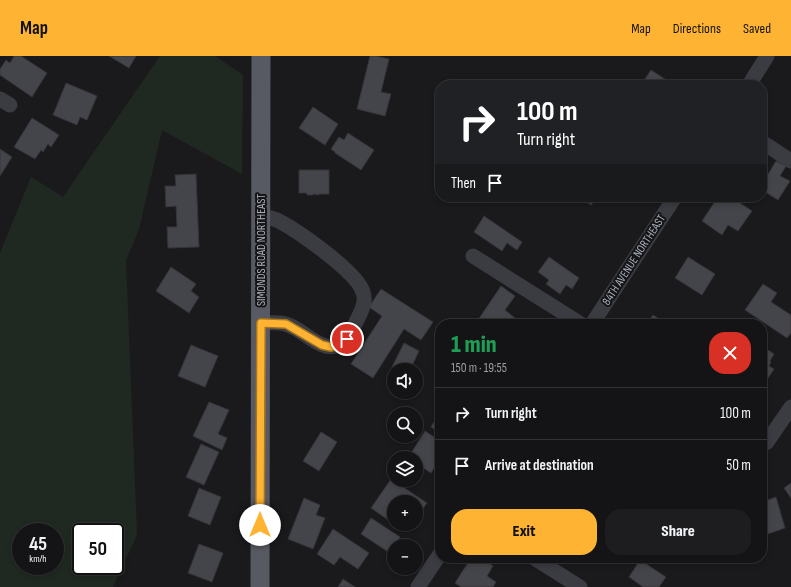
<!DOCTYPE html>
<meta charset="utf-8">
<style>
:root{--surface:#141416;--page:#1d1d1f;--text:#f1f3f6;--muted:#9d9ea1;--line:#333335;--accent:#feb432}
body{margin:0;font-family:"Sofia Sans Condensed",sans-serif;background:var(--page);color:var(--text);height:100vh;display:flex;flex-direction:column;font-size:15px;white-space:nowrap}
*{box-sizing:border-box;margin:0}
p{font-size:13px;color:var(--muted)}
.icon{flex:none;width:22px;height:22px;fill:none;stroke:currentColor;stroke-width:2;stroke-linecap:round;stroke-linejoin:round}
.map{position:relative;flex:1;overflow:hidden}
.drawer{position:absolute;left:435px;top:263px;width:332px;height:244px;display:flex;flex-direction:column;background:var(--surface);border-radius:16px;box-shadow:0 2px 6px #0003,0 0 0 1px var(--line)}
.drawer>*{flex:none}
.top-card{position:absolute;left:435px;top:24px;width:332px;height:122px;border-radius:16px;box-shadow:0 2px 6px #0003,0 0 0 1px var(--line);background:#202124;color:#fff;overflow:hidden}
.buttons{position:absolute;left:387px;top:307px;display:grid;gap:8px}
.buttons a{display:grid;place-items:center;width:36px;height:36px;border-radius:50%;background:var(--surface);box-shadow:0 2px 6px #0003,0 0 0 1px var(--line);font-size:20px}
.speed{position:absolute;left:12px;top:467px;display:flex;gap:8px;font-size:20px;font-weight:700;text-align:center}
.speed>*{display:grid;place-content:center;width:52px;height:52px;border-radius:50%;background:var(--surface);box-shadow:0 2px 6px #0003,0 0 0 1px var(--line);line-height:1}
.speed small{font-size:10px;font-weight:400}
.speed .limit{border:2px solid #111;border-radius:6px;background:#fff;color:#111}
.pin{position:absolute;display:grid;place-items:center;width:34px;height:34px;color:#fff;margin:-17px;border:2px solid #fff;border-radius:50%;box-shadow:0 1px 4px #0007}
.me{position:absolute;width:44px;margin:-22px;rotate:0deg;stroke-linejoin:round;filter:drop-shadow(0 0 3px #0008)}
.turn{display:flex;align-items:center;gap:14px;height:84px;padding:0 16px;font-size:18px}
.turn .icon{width:52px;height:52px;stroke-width:2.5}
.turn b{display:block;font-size:28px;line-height:34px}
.then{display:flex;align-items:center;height:38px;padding:0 16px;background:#0003;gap:8px;font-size:15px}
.round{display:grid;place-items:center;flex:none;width:42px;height:42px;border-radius:16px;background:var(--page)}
.head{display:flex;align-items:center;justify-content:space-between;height:68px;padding:0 16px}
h1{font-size:24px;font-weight:800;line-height:30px;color:#1e9e55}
.primary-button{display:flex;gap:8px;margin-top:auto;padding:8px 16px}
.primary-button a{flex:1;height:46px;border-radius:16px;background:var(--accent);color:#111;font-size:16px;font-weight:800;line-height:46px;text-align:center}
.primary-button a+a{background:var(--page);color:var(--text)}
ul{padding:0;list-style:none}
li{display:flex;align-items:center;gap:12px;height:52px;padding:0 16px;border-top:1px solid var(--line)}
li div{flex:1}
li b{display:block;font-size:15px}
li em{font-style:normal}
header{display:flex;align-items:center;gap:24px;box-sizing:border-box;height:56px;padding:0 20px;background:var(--accent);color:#111}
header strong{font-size:19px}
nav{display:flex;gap:22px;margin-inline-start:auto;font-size:14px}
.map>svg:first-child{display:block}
</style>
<header>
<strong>Map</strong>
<nav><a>Map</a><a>Directions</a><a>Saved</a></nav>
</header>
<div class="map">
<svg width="791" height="531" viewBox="0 0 791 531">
<rect width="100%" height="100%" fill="#1a1a1d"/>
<!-- green -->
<path fill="#202921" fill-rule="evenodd" d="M160 0H215L243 19 242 118 162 74 139 173 126 205 137 479 113 531H0V197L31 121 63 141ZM21 476H55V510H21ZM81 476H115V510H81Z"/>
<!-- building -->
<path fill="#44454a" stroke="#343439" d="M14 0H21L47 17 32 41 0 19V13L6 4 10 7Z
M109 0H136L129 12Z
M370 0H376L389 3 381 36 391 38 385 60 357 53Z
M651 14 674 29H641Z
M66 27 97 40 87 64 80 61 77 69 53 59Z
M313 51 338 68 325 89 299 72Z
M32 62 59 79 51 91 48 88 43 96 41 94 35 103 14 91Z
M348 77 374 94 361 114 335 97V96L331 93 339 81 344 84Z
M0 93 12 101 0 120Z
M776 105 786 110 780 120 790 125 778 144 762 134V128Z
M299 114H329V138H319V139L313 138V139H307V137H299Z
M196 118 199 191 168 192 167 171H177L176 150 166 151 165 130H176L175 119Z
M580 141H597L591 149Z
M718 141H731L752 155 738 175 728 169 722 179 702 165Z
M484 160 522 186 517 194 507 187 502 195 474 176Z
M549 201 579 222 572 233 566 229 560 238 546 228 549 224 538 216Z
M688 201 715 218 702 239 675 222Z
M171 211 196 228 191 235 199 241 189 257 156 235Z
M763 228 777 237 771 246 791 259V277L787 282 745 254Z
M501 230 515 240 505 254 515 262 511 268H495L493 267 492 268H484L478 264Z
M381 233 433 266 421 284 404 273 373 322 351 308 382 260 369 251Z
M653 259 667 268H647Z
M404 287 419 295 410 314H399L392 311Z
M191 289 218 300 205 331 178 320Z
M762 290 774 298 770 305 771 306 769 310 774 313 766 325 762 322Z
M209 346 229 354 218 378 227 382 222 394 193 380Z
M440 356V377L431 371Z
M425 375 440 385V403L431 417 416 407V402H408Z
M321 376 337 386 319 415 303 405Z
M201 388 219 396 204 429 186 421Z
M391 423 427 447 416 462V446H394V468L371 452Z
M791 427V442L784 432Z
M199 432 221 441 210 469 188 460Z
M776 441 785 472 762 480V446Z
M304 442 320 449 316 459 325 462 313 493 288 483Z
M371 462 400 481 390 497 361 478Z
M333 473 369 497 358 513 340 501 334 509 317 498Z
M199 488 223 497 212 526 188 517Z
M471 502H482L493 510 487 520 496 526 493 531H461L455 527Z
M640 504 666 521 659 531H643L629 521Z
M343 523 355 531H338Z"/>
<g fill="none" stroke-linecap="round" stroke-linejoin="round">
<!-- minor -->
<path stroke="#3b3c42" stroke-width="15" d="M749 29 767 0
M0 43 10 49
M762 86 791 105
M473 200 581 268
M261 267C268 267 278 266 285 268 302 271 320 298 340 289 348 286 351 275 355 268 360 258 367 247 363 236 357 216 298 175 279 165 273 162 267 161 261 160
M592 268 675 141
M762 389 767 386 791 351
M534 502 580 531
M418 531 440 498"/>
<!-- major -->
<path stroke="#575a62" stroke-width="19" d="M260 531 261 0"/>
</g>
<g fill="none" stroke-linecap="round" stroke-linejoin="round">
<!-- route casing -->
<g stroke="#a57520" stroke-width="10">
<path id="route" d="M260 469 261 267 286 268 322 289 331 291 340 289 347 283"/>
</g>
<!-- route -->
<use href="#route" stroke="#feb432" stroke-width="7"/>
</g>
<g text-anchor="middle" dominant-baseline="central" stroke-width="4" stroke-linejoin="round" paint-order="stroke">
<!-- street labels -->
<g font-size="12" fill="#acb2bd" stroke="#151518">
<text transform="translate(261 194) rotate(-90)">SIMONDS ROAD NORTHEAST</text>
<text transform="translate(634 204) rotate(-57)">84TH AVENUE NORTHEAST</text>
</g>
</g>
</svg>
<div class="buttons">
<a><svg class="icon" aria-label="sound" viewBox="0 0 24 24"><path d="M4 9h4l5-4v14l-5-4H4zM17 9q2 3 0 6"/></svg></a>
<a><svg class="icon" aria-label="search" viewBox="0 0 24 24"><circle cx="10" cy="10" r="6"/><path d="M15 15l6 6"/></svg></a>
<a><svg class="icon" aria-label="layers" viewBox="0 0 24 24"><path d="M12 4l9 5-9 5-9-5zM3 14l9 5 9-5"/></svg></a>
<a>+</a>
<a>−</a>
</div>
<div class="speed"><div>45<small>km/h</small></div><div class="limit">50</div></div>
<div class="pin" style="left:347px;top:283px;background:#d93025"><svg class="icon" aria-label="arrive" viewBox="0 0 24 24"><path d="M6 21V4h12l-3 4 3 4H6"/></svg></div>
<svg class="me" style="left:260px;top:469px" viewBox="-20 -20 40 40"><circle r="19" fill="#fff"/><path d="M0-13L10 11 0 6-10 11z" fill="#feb432"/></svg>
<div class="top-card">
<div class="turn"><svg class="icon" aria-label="right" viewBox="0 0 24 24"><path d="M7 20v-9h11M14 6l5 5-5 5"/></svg><div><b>100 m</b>Turn right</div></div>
<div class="then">Then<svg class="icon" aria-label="arrive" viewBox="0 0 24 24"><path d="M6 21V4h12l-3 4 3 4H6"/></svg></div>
</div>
<section class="drawer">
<div class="head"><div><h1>1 min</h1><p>150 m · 19:55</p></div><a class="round" style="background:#d93025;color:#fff"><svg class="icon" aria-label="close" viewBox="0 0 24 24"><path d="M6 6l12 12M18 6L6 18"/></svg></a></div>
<ul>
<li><svg class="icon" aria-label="right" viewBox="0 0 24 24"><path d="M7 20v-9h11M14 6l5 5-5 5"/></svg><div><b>Turn right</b></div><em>100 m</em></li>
<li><svg class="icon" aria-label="arrive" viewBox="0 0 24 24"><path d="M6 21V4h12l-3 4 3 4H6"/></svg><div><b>Arrive at destination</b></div><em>50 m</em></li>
</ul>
<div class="primary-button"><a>Exit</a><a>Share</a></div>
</section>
</div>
